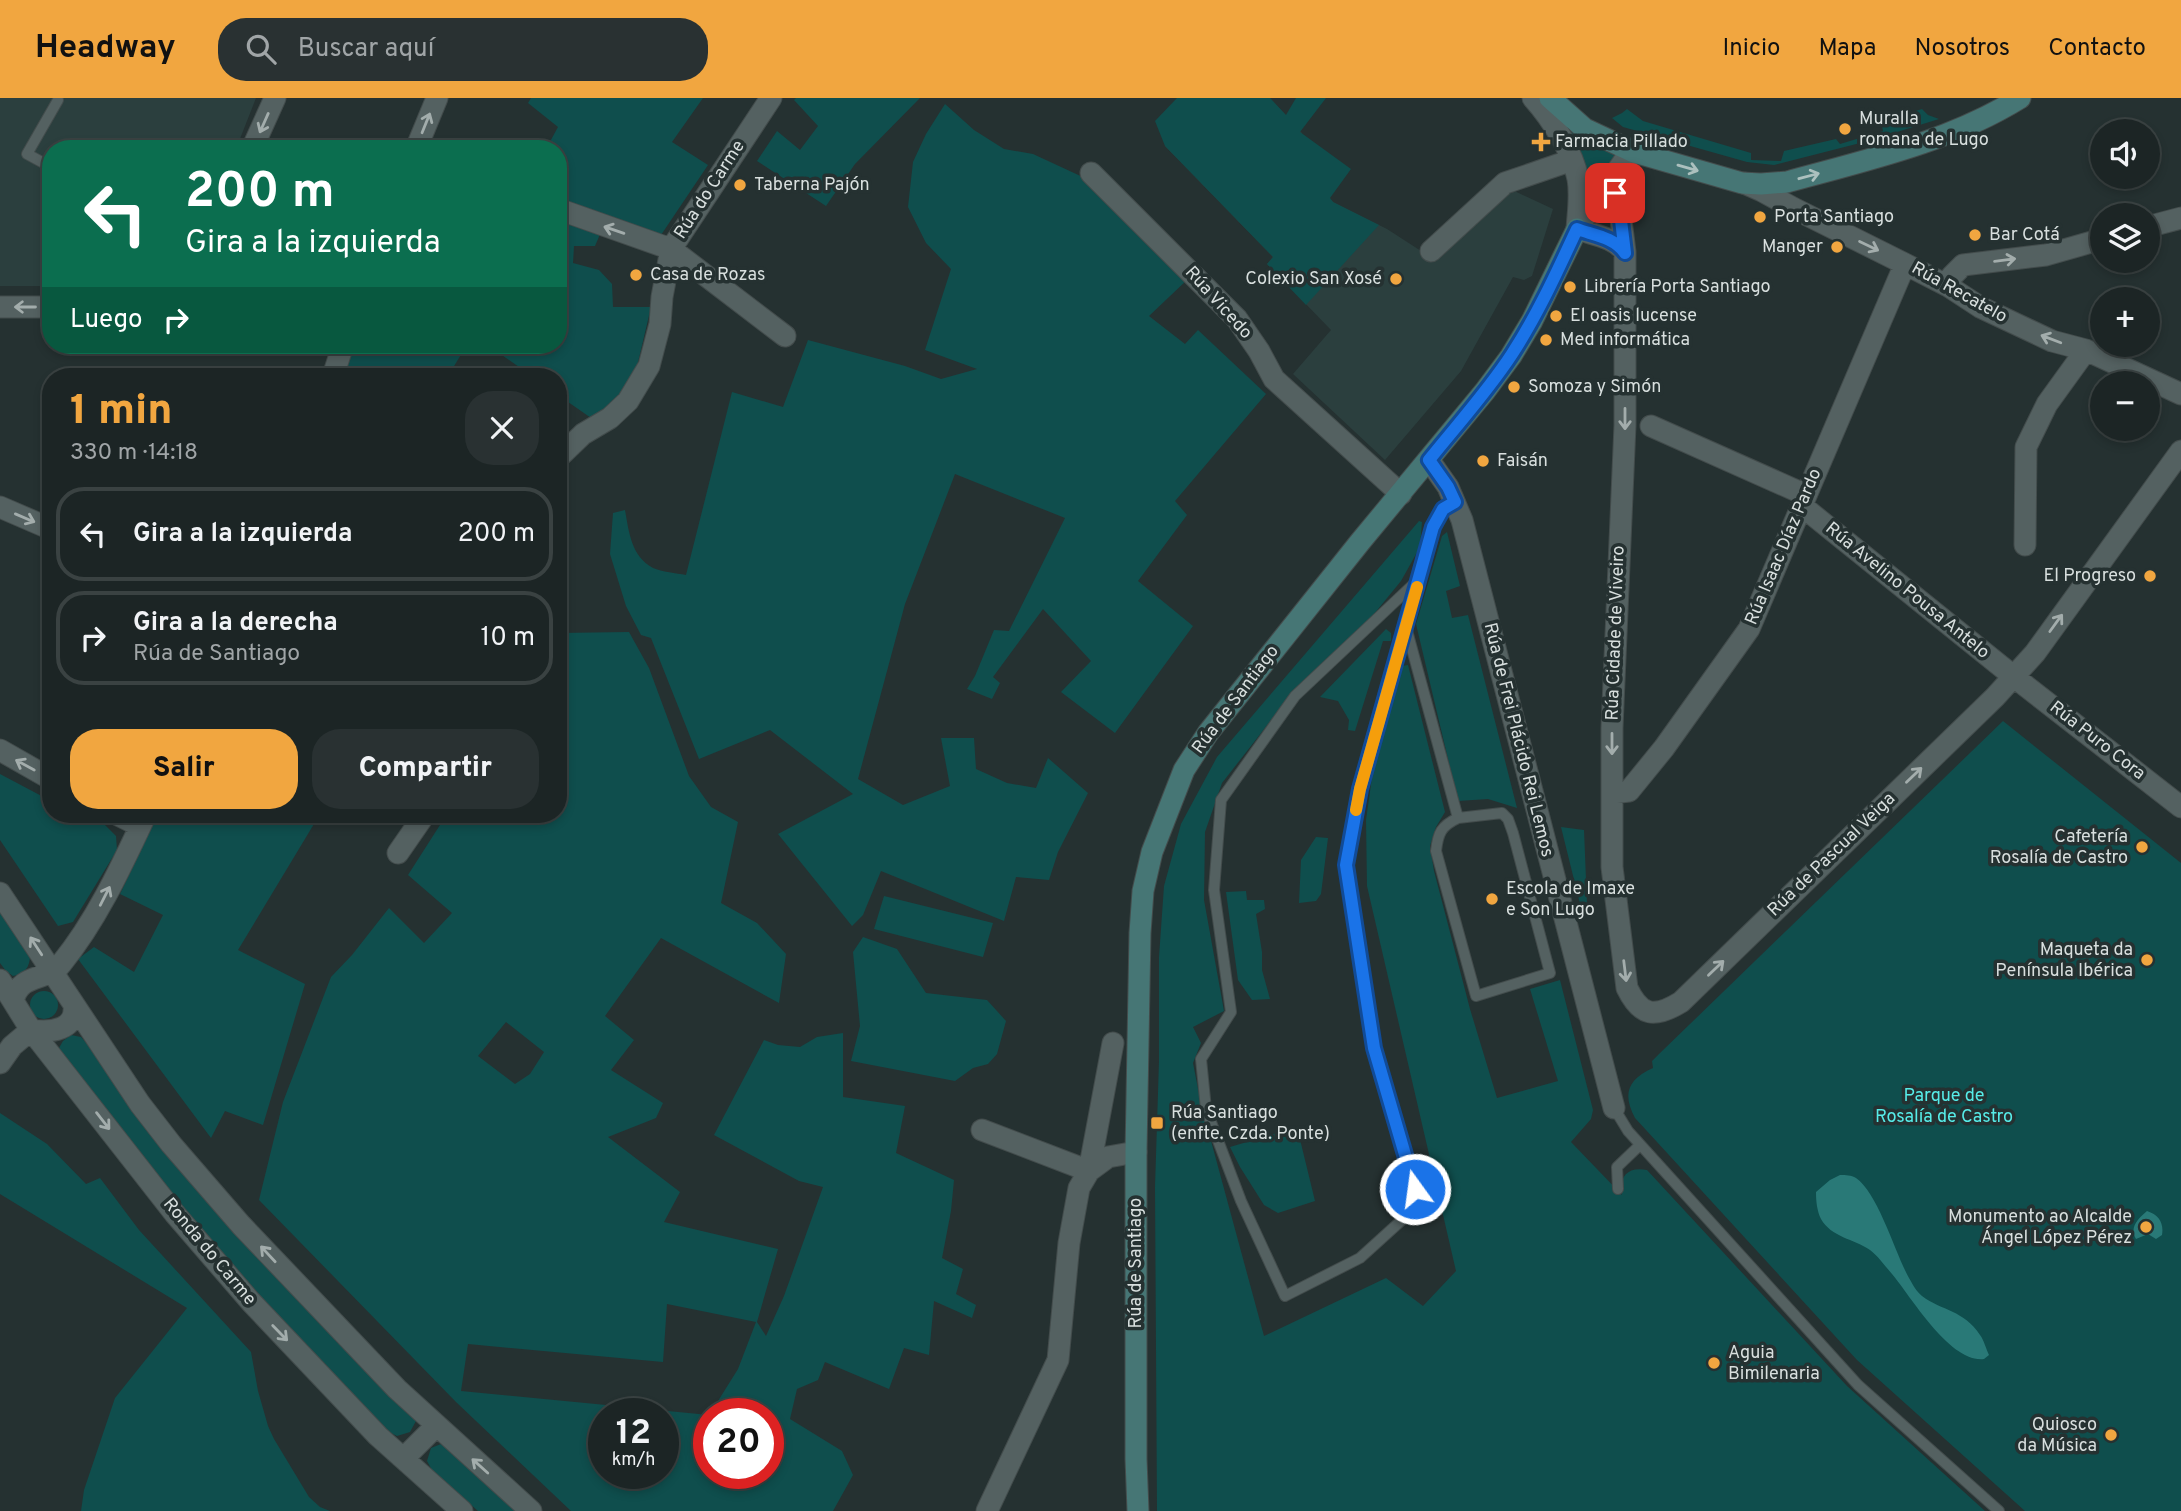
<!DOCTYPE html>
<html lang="es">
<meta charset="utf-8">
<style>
:root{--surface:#1c2525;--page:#293132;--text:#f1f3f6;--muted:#a0a5a7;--line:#3a4242;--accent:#f1a640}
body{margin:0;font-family:Overpass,sans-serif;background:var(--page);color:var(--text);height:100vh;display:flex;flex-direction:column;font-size:26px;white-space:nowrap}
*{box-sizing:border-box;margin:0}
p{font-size:23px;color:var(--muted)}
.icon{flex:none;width:38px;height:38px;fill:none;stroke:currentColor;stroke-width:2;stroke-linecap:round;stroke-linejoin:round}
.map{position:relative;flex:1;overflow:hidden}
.details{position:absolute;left:42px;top:270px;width:525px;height:455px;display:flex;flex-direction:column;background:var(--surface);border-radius:28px;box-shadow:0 4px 10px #0003,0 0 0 2px var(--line)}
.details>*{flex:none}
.hud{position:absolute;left:42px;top:42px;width:525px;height:214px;border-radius:28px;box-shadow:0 4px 10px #0003,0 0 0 2px var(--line);background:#0b6e4f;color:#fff;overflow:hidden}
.buttons{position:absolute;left:2090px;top:21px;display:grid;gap:14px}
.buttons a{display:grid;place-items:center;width:70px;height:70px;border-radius:50%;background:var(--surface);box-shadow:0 4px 10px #0003,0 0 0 2px var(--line);font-size:35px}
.speed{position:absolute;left:588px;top:1300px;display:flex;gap:14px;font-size:35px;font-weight:700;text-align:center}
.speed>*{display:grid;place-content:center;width:91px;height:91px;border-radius:50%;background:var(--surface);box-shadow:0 4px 10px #0003,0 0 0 2px var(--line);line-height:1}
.speed small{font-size:18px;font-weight:400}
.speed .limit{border:10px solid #d22;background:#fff;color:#111}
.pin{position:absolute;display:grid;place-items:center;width:60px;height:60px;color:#fff;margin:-30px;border-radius:14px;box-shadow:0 4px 10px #0006}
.me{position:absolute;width:77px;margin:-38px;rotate:346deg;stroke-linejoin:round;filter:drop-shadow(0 0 5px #0008)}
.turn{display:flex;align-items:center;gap:24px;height:147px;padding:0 28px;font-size:32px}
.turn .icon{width:91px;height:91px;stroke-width:2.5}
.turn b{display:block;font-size:49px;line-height:60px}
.then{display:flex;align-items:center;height:66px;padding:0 28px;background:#0003;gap:14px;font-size:26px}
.round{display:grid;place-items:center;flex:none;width:74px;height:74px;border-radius:28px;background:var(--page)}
.headline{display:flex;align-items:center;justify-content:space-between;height:119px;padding:0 28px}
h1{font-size:42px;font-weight:800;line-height:52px;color:var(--accent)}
.button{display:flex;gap:14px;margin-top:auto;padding:14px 28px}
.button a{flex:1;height:80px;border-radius:28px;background:var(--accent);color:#111;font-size:28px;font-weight:800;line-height:80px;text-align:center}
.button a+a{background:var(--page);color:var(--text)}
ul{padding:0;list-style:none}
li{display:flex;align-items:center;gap:21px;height:94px;margin:0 14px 10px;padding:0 14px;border:4px solid var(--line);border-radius:28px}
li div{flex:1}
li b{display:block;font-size:26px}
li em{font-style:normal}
header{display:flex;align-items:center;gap:42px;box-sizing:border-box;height:98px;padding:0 35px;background:var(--accent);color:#111}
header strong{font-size:33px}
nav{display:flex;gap:38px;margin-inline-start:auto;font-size:24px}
.search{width:490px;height:63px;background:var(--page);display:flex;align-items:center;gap:18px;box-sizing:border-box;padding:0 24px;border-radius:28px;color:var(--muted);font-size:26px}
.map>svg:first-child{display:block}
</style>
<header>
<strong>Headway</strong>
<div class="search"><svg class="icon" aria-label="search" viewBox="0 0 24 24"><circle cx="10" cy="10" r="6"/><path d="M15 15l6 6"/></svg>Buscar aquí</div>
<nav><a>Inicio</a><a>Mapa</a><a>Nosotros</a><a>Contacto</a></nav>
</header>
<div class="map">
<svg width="2181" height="1413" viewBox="0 0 2181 1413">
<rect width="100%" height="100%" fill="#253131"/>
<!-- built -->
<path fill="#2b3f3e" d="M0 0H256L236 51H51V188H0Z
M1203 0H1270L1302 35 1321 89 1333 104 1387 131 1435 162 1480 123 1508 90 1553 111 1532 178 1524 182 1513 179 1461 273 1385 362 1293 276 1331 232 1267 166 1273 159 1165 48Z"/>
<!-- green -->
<path fill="#0f4e4d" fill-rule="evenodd" d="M531 0H703L672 44 708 67 661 137 558 104V51H546L558 29 528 5Z
M796 0H920L855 66 826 108 757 63 777 33 800 52 818 28 794 2Z
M1177 0H1270L1286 17 1296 0H1326L1300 34 1351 71 1330 100 1333 104 1379 127 1306 207 1267 166 1273 159 1165 48 1155 23Z
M945 6 974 32 1004 51 1033 56 1087 81 1188 181 1149 218 1185 246 1198 232 1266 296 1175 403 1187 417 1138 483 1193 528 1115 635 1061 594 1091 563 1043 511 993 579 1000 585 992 601 967 591 975 578 994 532 1009 533 1065 420 955 376 905 506 858 681 903 707 950 688 941 640H974L976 671 1007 685 1036 690 1048 660 1088 695 1058 754 1049 782 1016 779 1004 823 881 773 863 817 852 828 778 736 853 696 770 632 699 661 651 540 641 537 626 508 610 456 613 415 625 412C629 434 631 458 653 470 662 474 676 475 686 477L732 294 783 309 808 242 905 268 941 281 977 271 925 252 951 171 926 145 908 109 913 64 926 36Z
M1627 11 1643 23 1751 55V62L1781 63 1784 53 1836 41 1840 46 1883 33 1881 24 1922 11 1928 17 1939 21 1868 43 1774 67 1747 64 1623 29 1612 20 1622 15Z
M1567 29 1617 56 1590 96Z
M558 117 601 134 595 148H574L573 165 599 172 612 186 613 209H651L632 290 594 322 558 297V278H532L496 253 473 248 462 255 448 278H341L352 247H558Z
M1419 423 1422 424 1420 449 1401 483 1365 527 1276 616 1222 685 1205 734 1204 802 1224 913 1193 929 1201 945 1193 965 1201 1006 1264 1238 1386 1180 1423 1208 1456 1173 1367 788 1366 722 1373 672 1402 568 1408 567 1445 714 1436 729 1430 748 1434 773 1470 911 1497 1000 1558 983 1530 891 1560 882 1593 1012 1591 1021 1571 1044 1622 1097C1619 1079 1627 1068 1647 1072L1847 1288 1985 1413H1157L1155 1089 1159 963V859L1164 788 1181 726 1217 659Z
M1447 434 1460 488 1446 493 1452 520 1468 517 1517 710 1488 701 1458 703 1416 526 1442 438Z
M1386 531 1391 535V543H1383L1355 633 1348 632 1349 622 1338 603 1320 599Z
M629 534 649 570 689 678 711 709 738 724 721 805 757 825 786 856 779 905 661 840 605 918 634 942 611 972 663 1005 656 1020 608 1039 680 1094 664 1124 778 1151 757 1224 766 1238 784 1198 823 1089 799 1083 714 1037 764 942 778 947 800 949 817 939 843 935V999L905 1008 896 1055 954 1082 951 1113 942 1160 963 1171 956 1196 976 1207 972 1220 934 1203 929 1257 904 1250 889 1291 825 1264 818 1282 797 1291 790 1321 842 1353 853 1377 833 1413H571L456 1304 259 1102 283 1004 331 879 352 857 389 810 424 845 452 815 408 777 447 716H558V535ZM506 924 544 954 530 976 515 986 478 958ZM667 1206 756 1224 738 1271 718 1303 717 1316H768V1376H709V1317L461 1293 468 1246 663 1264ZM663 1316V1376H604V1316Z
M2003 623 2181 765V1413H2025L1857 1262 1635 1020C1622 996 1628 981 1653 970L1652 963 1659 956Z
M0 676 51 703V716H73L87 723 94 716 116 738 117 752 73 824 58 828 0 742Z
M158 716H320L238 852 305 886 263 1027 225 1013 211 1040 78 861 94 849 134 874 163 817 120 796Z
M1561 729 1584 732 1587 806H1580Z
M1316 739 1328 740 1321 796 1316 803 1299 805 1301 762Z
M1246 793 1247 802H1264L1265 811 1256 816 1262 854V872L1270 901 1252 902 1238 882 1226 794Z
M884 798 993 825 983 859 874 831Z
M0 811 30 857C30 869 25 876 13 878L6 873 0 865Z
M863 839 897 851 926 895 987 902 1006 923 997 956 988 966 973 970 955 983 851 963 860 928 853 854Z
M30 907a14 14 0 1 1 28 0a14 14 0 1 1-28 0Z
M71 937 81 939 89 948 180 1069 290 1194 411 1313 416 1323 410 1334 397 1338 389 1334 308 1253 226 1164 67 965 59 950 63 943Z
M0 1015 47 1046 86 1086 100 1080 139 1132 251 1254 258 1293 268 1328 274 1341 309 1399 320 1409 330 1413H81L84 1392 115 1300 187 1210 0 1096Z
M1297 1029 1315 1103 1278 1115 1264 1107 1240 1069 1230 1049Z
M441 1346 451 1352 519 1413H478L432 1372 427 1363 431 1350Z"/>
<!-- water -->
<path fill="#297977" d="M1840 1077C1846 1077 1851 1077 1856 1080 1878 1095 1895 1155 1909 1180 1913 1187 1916 1193 1922 1198 1942 1213 1964 1212 1980 1237 1984 1242 1986 1251 1989 1257L1984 1261C1950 1265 1912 1200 1892 1176 1885 1168 1878 1158 1870 1152 1854 1141 1831 1139 1821 1121 1817 1113 1816 1103 1816 1094L1830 1082Z
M2147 1113C2159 1117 2164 1125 2162 1137L2156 1141 2148 1136 2136 1141C2129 1129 2138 1121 2147 1113Z"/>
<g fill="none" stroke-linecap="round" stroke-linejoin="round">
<!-- lane casing -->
<g stroke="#434c4c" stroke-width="12">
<path id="lane" d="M51 69 27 56 58 2
M1418 482 1295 598 1221 702 1214 792 1231 914 1201 961 1206 1011 1241 1103 1285 1198 1360 1160 1403 1121 1415 1091 1404 1046 1374 949 1346 767 1360 691 1433 429 1443 411 1455 404
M1406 529 1458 720 1502 715 1508 721 1513 735 1550 875 1476 898 1436 753C1438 735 1441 728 1458 720
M1614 1010 1628 1033 1858 1287 1999 1413
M1618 1091 1617 1069 1640 1047"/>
</g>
<!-- street casing -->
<g stroke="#434c4c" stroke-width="23">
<path id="street" d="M1533 0C1551 20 1573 54 1578 81 1581 97 1578 115 1577 131
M252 51 275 0
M416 51 437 0
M1091 75 1237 221 1259 253 1274 281 1401 396
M1614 78 1613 88 1619 106 1625 154V327L1612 630V769L1627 890C1641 919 1655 920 1681 904L1995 599 2035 555 2181 353
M1744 85 1762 93 1795 111 1905 166 1948 188 1980 209 2052 243 2086 252 2181 296
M558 111 671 151 785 238
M1578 129 1624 63 1634 54
M2147 129 2181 120
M1577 131C1594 137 1614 139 1625 154
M1431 153 1505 85 1572 62
M1948 188 1952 178 1963 167 2046 157 2102 141
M0 209H51
M333 278 343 247
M1651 328 1806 397
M558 360 583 336 610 320 628 303 649 268 660 226 662 199 671 151 771 0
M1429 362 1448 389 1462 422 1614 1010
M1802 408 2013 578 2181 709
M0 409 51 431
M2025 447 2026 349 2047 306 2086 252
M0 652 51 681
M1612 695 1629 693 1664 650 1749 531 1905 166
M116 716 140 728
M398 755 425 716
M0 795 140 1006 171 1046 241 1127 397 1291 531 1413
M0 882 31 932 175 1116 251 1204 378 1338 462 1413
M13 903C20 874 47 884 61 866 97 822 122 767 146 716
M0 965 12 948 31 932C51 935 77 932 74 907
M982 1032 1089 1073
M1089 1073 1108 1059 1136 1054
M404 1360 436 1328
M987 1413 1058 1262 1069 1145 1079 1090 1089 1073 1113 945"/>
</g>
<!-- secondary casing -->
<g stroke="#434c4c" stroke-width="23">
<path id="secondary" d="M1550 0 1585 31 1634 54 1742 85 1761 86 1787 84C1867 62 1949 44 2020 0
M1138 1413 1136 1361V1054L1140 835 1143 793 1152 754 1184 672 1208 635 1360 444 1485 293 1511 258 1532 223 1577 131"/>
</g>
<!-- lane -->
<use href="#lane" stroke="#546161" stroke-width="10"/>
<!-- street -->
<use href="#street" stroke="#546161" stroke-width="21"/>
<!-- secondary -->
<use href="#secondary" stroke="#467675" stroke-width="21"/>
</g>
<!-- one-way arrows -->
<defs><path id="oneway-shaft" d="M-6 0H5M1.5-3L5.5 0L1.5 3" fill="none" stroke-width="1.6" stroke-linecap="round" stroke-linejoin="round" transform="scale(1.75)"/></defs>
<g stroke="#a3adac">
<use href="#oneway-shaft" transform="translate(264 25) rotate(114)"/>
<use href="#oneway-shaft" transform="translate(426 25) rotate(-68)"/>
<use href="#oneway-shaft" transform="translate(614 132) rotate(-161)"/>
<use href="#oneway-shaft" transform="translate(1869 148) rotate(26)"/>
<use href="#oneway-shaft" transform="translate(2005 162) rotate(-7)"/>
<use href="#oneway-shaft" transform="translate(25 209) rotate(180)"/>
<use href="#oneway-shaft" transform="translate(2051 241) rotate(-159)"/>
<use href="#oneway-shaft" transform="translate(1625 321) rotate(90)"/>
<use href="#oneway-shaft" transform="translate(25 420) rotate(23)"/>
<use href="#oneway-shaft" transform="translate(2056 525) rotate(-54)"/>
<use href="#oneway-shaft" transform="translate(1612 646) rotate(90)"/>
<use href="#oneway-shaft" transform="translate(25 667) rotate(-151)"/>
<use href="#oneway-shaft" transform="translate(1914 677) rotate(-44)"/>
<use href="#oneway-shaft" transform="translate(105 798) rotate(-63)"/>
<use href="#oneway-shaft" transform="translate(36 848) rotate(-123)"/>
<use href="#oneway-shaft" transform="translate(1716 870) rotate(-44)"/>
<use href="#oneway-shaft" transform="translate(1625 873) rotate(83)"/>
<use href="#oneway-shaft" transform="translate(103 1023) rotate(52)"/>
<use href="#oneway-shaft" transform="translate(268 1156) rotate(-133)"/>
<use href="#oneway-shaft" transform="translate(280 1235) rotate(46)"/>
<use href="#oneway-shaft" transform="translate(480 1368) rotate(-138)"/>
</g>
<g stroke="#acc0be">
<use href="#oneway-shaft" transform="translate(1688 70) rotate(16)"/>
<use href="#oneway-shaft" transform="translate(1809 78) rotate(-15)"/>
</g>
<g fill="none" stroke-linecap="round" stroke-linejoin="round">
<!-- route casing -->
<g stroke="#114b97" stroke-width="18">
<path id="route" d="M1415 1091 1374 950 1346 767 1360 691 1433 429 1443 411 1455 404 1448 389 1429 362C1457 327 1488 293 1512 256 1538 216 1557 174 1577 131 1593 137 1614 139 1625 155L1619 106 1615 95"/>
</g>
<!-- route -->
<use href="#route" stroke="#1a73e8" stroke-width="12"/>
<!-- slow -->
<path stroke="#f59e0b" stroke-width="12" d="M1356 712 1360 691 1417 489"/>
</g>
<!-- markers -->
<g fill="#f1a640" stroke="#253131" stroke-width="2.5">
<circle cx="1845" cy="31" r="7"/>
<path d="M1537.5 33.5h7v7h7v7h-7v7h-7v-7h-7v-7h7z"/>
<circle cx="740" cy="87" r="7"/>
<circle cx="1760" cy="119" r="7"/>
<circle cx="1975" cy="137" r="7"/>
<circle cx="1837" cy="149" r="7"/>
<circle cx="636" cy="177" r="7"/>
<circle cx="1396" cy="181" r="7"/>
<circle cx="1570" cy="189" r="7"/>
<circle cx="1556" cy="218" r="7"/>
<circle cx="1546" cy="242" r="7"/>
<circle cx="1514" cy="289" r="7"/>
<circle cx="1483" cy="363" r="7"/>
<circle cx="2150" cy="478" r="7"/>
<circle cx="2142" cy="749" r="7"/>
<circle cx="1492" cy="801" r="7"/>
<circle cx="2147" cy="862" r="7"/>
<rect x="1150" y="1018" width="14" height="14" rx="3.5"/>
<circle cx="2146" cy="1129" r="7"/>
<circle cx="1714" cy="1265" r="7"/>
<circle cx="2111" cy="1337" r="7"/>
</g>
<g text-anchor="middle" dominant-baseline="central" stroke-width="7" stroke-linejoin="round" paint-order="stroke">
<!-- poi labels -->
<g font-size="18" fill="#d8dfde" stroke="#253131" text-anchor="start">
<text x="1859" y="21">Muralla<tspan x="1859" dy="21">romana de Lugo</tspan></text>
<text x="1555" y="44">Farmacia Pillado</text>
<text x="754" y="87">Taberna Pajón</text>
<text x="1774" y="119">Porta Santiago</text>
<text x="1989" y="137">Bar Cotá</text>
<text x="1823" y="149" text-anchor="end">Manger</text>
<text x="650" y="177">Casa de Rozas</text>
<text x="1382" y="181" text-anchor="end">Colexio San Xosé</text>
<text x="1584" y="189">Librería Porta Santiago</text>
<text x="1570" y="218">El oasis lucense</text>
<text x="1560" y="242">Med informática</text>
<text x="1528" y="289">Somoza y Simón</text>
<text x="1497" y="363">Faisán</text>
<text x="2136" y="478" text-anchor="end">El Progreso</text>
<text x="2128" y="739" text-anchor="end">Cafetería<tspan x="2128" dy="21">Rosalía de Castro</tspan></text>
<text x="1506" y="791">Escola de Imaxe<tspan x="1506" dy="21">e Son Lugo</tspan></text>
<text x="2133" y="852" text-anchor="end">Maqueta da<tspan x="2133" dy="21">Península Ibérica</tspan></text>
<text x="1171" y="1015">Rúa Santiago<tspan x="1171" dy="21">(enfte. Czda. Ponte)</tspan></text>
<text x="2132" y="1119" text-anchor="end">Monumento ao Alcalde<tspan x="2132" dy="21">Ángel López Pérez</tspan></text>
<text x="1728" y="1255">Aguia<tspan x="1728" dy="21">Bimilenaria</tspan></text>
<text x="2097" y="1327" text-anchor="end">Quiosco<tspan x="2097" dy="21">da Música</tspan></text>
</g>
<!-- street labels -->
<g font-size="18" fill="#d8dfde" stroke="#253131">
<text transform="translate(710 92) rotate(-57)">Rúa do Carme</text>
<text transform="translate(1959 195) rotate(29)">Rúa Recatelo</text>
<text transform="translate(1218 205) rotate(48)">Rúa Vicedo</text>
<text transform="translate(1784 449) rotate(-67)">Rúa Isaac Díaz Pardo</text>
<text transform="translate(1907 493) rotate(39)">Rúa Avelino Pousa Antelo</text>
<text transform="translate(1616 535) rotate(-88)">Rúa Cidade de Viveiro</text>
<text transform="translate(1236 602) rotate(-53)">Rúa de Santiago</text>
<text transform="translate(1518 642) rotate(76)">Rúa de Frei Plácido Rei Lemos</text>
<text transform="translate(2097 643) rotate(38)">Rúa Puro Cora</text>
<text transform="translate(1832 757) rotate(-44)">Rúa de Pascual Veiga</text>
<text transform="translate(209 1154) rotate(50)">Ronda do Carme</text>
<text transform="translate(1136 1165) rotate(-90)">Rúa de Santiago</text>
</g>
<!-- park labels -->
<g font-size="18" fill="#56ece8" stroke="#253131">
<text x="1944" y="998">Parque de<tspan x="1944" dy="21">Rosalía de Castro</tspan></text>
</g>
</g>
</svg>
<div class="buttons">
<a><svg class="icon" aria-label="sound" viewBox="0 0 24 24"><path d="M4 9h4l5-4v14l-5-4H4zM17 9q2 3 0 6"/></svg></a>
<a><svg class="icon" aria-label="layers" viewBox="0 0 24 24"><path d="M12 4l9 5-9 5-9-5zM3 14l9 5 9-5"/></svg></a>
<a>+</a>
<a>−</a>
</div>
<div class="speed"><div>12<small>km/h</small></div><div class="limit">20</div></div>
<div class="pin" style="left:1615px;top:95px;background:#d93025"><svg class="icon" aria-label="arrive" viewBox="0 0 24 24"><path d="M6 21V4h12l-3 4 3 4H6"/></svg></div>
<svg class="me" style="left:1415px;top:1091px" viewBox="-20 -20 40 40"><circle r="17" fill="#1a73e8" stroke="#fff" stroke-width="3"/><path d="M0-11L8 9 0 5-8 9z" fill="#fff"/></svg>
<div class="hud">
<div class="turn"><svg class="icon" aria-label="left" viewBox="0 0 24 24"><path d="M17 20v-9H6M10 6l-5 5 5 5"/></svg><div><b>200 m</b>Gira a la izquierda</div></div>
<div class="then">Luego<svg class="icon" aria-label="right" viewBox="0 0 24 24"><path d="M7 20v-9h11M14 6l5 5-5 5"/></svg></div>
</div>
<section class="details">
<div class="headline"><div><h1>1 min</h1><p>330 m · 14:18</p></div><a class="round"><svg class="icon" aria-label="close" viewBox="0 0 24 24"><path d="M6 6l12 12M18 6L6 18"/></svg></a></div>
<ul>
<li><svg class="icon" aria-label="left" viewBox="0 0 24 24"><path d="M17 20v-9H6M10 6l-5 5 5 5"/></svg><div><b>Gira a la izquierda</b></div><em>200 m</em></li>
<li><svg class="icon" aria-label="right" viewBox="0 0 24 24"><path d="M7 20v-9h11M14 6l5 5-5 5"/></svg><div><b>Gira a la derecha</b><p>Rúa de Santiago</p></div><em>10 m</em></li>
</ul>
<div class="button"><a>Salir</a><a>Compartir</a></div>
</section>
</div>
